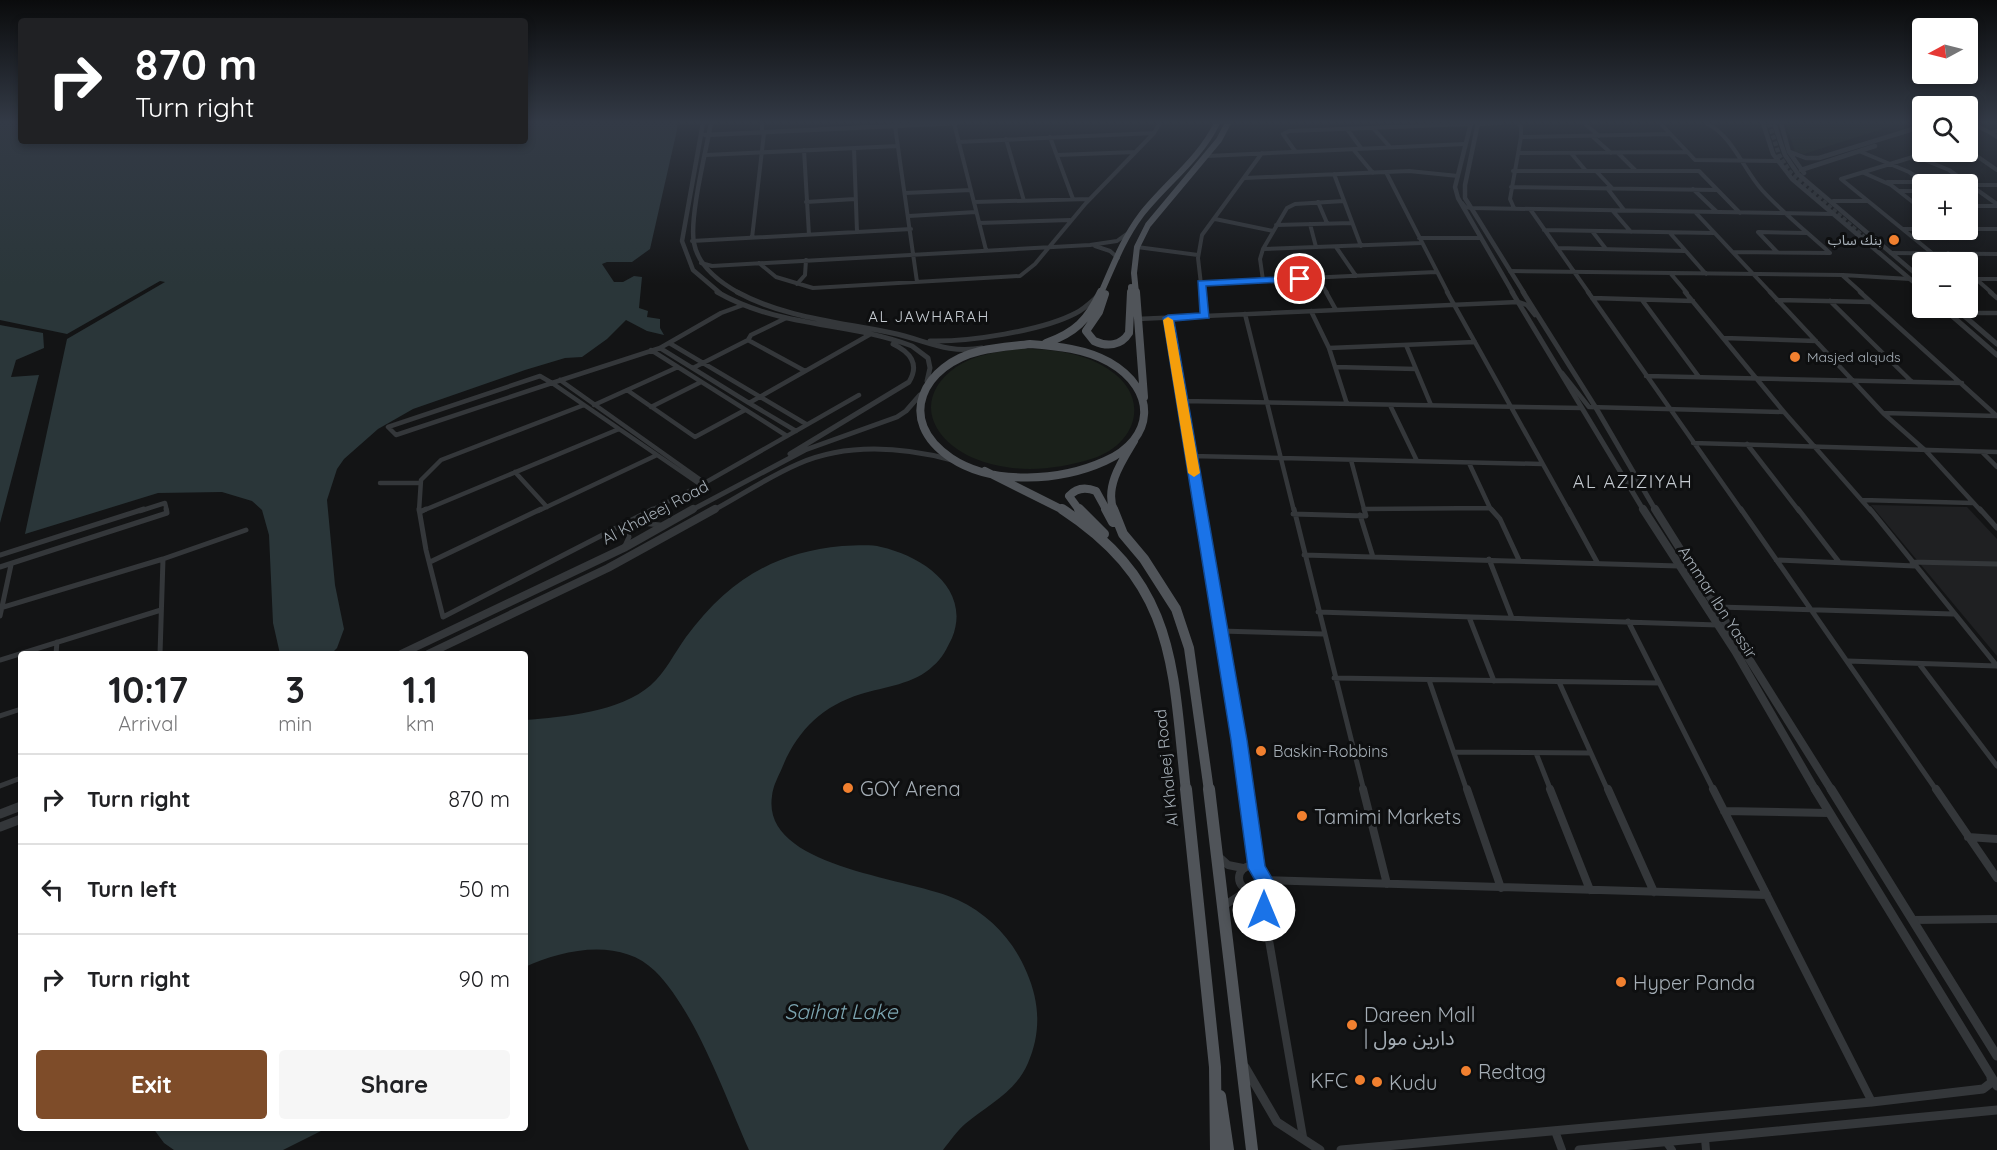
<!DOCTYPE html>
<meta charset="utf-8">
<style>
:root{--surface:#fff;--page:#f6f6f6;--text:#202124;--muted:#757577;--line:#e0e0e0;--accent:#7e4c29}
body{margin:0;font-family:Quicksand,"Noto Sans Arabic",sans-serif;background:var(--page);color:var(--text);height:100vh;display:flex;flex-direction:column;font-size:22px;white-space:nowrap}
*{box-sizing:border-box;margin:0}
p{font-size:20px;color:var(--muted)}
.icon{flex:none;width:33px;height:33px;fill:none;stroke:currentColor;stroke-width:2;stroke-linecap:round;stroke-linejoin:round}
.map{position:relative;flex:1;overflow:hidden}
.details{position:absolute;left:18px;top:651px;width:510px;height:480px;display:flex;flex-direction:column;background:var(--surface);border-radius:6px;box-shadow:0 3px 9px #0003}
.details>*{flex:none}
.guide{position:absolute;left:18px;top:18px;width:510px;height:126px;border-radius:6px;box-shadow:0 3px 9px #0003;background:#202124;color:#fff;overflow:hidden}
.needle{width:39px;rotate:263deg}
.buttons{position:absolute;left:1912px;top:18px;display:grid;gap:12px}
.buttons a{display:grid;place-items:center;width:66px;height:66px;border-radius:6px;background:var(--surface);box-shadow:0 3px 9px #0003;font-size:30px}
.pin{position:absolute;display:grid;place-items:center;width:51px;height:51px;color:#fff;margin:-26px;border:3px solid #fff;border-radius:50%;box-shadow:0 2px 6px #0007}
.me{position:absolute;width:66px;margin:-33px;rotate:0deg;stroke-linejoin:round;filter:drop-shadow(0 0 4px #0008)}
.turn{display:flex;align-items:center;gap:21px;height:126px;padding:0 18px;font-size:27px}
.turn .icon{width:78px;height:78px;stroke-width:2.5}
.turn b{display:block;font-size:42px;line-height:51px}
.eta{display:flex;justify-content:space-evenly;align-items:center;height:102px;text-align:center}
.eta b{font-size:36px;font-weight:800;line-height:42px}
.primary-button{display:flex;gap:12px;margin-top:auto;padding:12px 18px}
.primary-button a{flex:1;height:69px;border-radius:6px;background:var(--accent);color:#fff;font-size:24px;font-weight:800;line-height:69px;text-align:center}
.primary-button a+a{background:var(--page);color:var(--text)}
ul{padding:0;list-style:none}
li{display:flex;align-items:center;gap:18px;height:90px;padding:0 18px;border-top:2px solid var(--line)}
li div{flex:1}
li b{display:block;font-size:22px}
li em{font-style:normal}
.map>svg:first-child{display:block}
</style>
<div class="map">
<svg width="1997" height="1150" viewBox="0 0 1997 1150">
<rect width="100%" height="100%" fill="#131415"/>
<!-- built -->
<path fill="#1f2022" d="M1871 505 1967 507 1997 539V656Z"/>
<!-- green -->
<path fill="#1a201a" d="M1785 123H1901L1804 154 1795 152Z
M1017 349C1048 349 1081 351 1108 369 1152 397 1137 445 1091 459 1053 471 1009 474 971 457 929 437 914 397 956 367 974 355 996 352 1017 349Z"/>
<!-- water -->
<path fill="#2a3639" d="M0 123H21V141H525V123H677V130L650 249 632 262H607L602 264 614 282H623L634 276 642 277 639 308 648 311 647 317 660 319V328L664 335 647 331 626 320 607 339 582 357 565 358 525 370 413 409 378 429 344 459 337 469 327 500 335 585 344 629 337 648 331 654H280L273 623 269 535 262 510 252 501 222 492 158 493 25 534 67 339 165 282 160 281 67 334 0 320Z
M0 325 43 333 44 348 16 360 11 377 39 375 0 523Z
M842 546C855 546 869 544 881 547 922 556 972 589 952 638 947 648 942 659 933 666 915 684 884 687 861 694 822 706 797 731 782 768 778 777 773 786 772 796 761 869 911 877 958 900 990 915 1014 941 1027 973 1040 1003 1041 1033 1028 1063 1016 1092 987 1105 965 1124 957 1131 950 1141 943 1150H749C725 1096 696 1012 655 971 621 937 563 949 525 967V720C564 717 620 712 651 685 665 673 675 652 686 637 728 581 772 553 842 546Z
M153 1128H327L283 1150H174L164 1143Z"/>
<g fill="none" stroke-linecap="round" stroke-linejoin="round">
<!-- tertiary-tunnel -->
<path stroke="#303335" stroke-width="4.5" stroke-dasharray="4.5 2" stroke-linecap="butt" d="M1769 123 1779 155 1790 172 1865 238"/>
<!-- minor-far3 -->
<path stroke="#34373a" stroke-width="4" d="M762 123V130
M954 123 986 250
M1584 123 1599 136
M1660 123 1695 160 1777 161
M1706 123C1733 136 1743 169 1762 190 1783 213 1807 232 1830 253
M1971 123 1991 133
M1477 124 1501 123
M895 126 917 282
M1373 128 1390 147
M1347 129 1361 148
M1997 131 1991 133 1997 137
M1050 137 1073 199
M1521 137 1670 134
M1593 137 1611 153
M1006 139 1024 201
M958 142 1154 133
M854 148 857 232
M1353 149 1373 173
M804 150 809 235
M1968 150 1997 170
M1295 151 1283 134 1289 131 1471 124
M1859 151 1909 172 1927 184
M1929 152 1841 179 1932 253
M1519 153 1687 152
M1571 153 1586 171
M1618 153 1636 171
M706 155 898 146
M1057 155 1135 152
M1207 156 1465 144
M1915 156 1949 170 1997 204
M1513 171H1699L1740 213
M1596 171 1612 188
M1386 172 1448 293
M1864 173 1891 185 1923 210
M1334 174 1361 246
M1245 178 1409 171 1458 176
M1887 182H1923
M1971 185H1997
M1511 187 1717 190
M1607 188 1624 210
M1693 189 1717 212
M1899 191H1923
M905 193 971 190
M1833 201H1866
M806 202 855 199
M974 202 1089 199
M1318 202 1327 223
M1462 203 1465 207 1472 208 1833 214
M1968 206H1997
M1514 208 1510 199 1521 137V127L1518 123
M1530 209 1589 293
M1612 210 1631 232
M1695 212 1771 293
M909 216 976 212
M1215 219 1273 231
M979 223 1070 220
M1310 224 1316 247
M1276 225 1352 223
M1903 229H1923
M1968 229H1997
M1544 230 1714 233
M1592 231 1606 249
M1670 233 1706 274
M752 238 764 133
M1419 238H1480
M692 241 911 229
M1095 246 1110 251 1118 258
M1137 247 1198 255
M1336 247 1356 276
M1557 248 1685 251
M1263 249 1421 243
M1733 252 1830 253
M1777 252 1758 232 1807 233
M1891 253 1997 254
M1948 253 1958 262
M701 263 712 266 1090 245 1117 241 1128 233
M759 263 776 277 813 288 1020 276 1035 264 1086 203 1154 133 1160 123
M1510 271 1843 275 1910 279
M1968 272 1992 293
M1671 274 1687 293
M1843 276 1862 293
M1318 278 1327 293
M1975 279H1997
M1263 280 1260 259 1263 249 1287 208 1295 204 1344 201
M1201 283 1436 272
M797 284 805 275 806 260
M1202 293 1198 258 1202 235 1262 153"/>
<!-- minor-far2 -->
<path stroke="#34373a" stroke-width="4.5" d="M1202 292 1205 316
M1326 292 1336 310
M1447 292 1569 511
M1588 292 1742 511
M1685 292 1784 412 1871 511
M1770 292 1883 413 1926 451 1981 511
M1860 292 1997 416
M1990 292 1997 298
M1592 298 1693 301
M1642 300 1699 377
M1777 300 1871 302
M1830 301 1911 381
M1311 311 1329 348 1347 404
M1962 313H1997
M1245 314 1294 511
M1168 318 1200 511
M1137 319 1518 302 1527 305 1535 315
M1724 338 1816 341
M748 340 751 335 786 318
M671 344 806 424
M1406 345 1431 405
M660 348 749 403
M1329 348 1475 342
M651 350 787 436
M1335 367 1416 369
M693 368 748 340 805 371
M1562 373 1589 407 1784 412
M540 376 552 383 396 435 388 427Z
M1646 376 1962 383
M560 380 705 483
M552 383 701 485
M552 383 660 348 721 313 743 305
M627 390 695 437 745 410
M1182 401 1581 408
M594 405 678 367
M1390 405 1417 461
M651 407 701 382
M1883 413 1997 416
M796 431 749 403 869 335
M1693 443 1997 452
M1747 444 1799 511
M1983 453 1997 467
M1191 456 1542 464
M1351 460 1364 509 1490 508 1469 463
M515 472 547 507
M380 483H420
M1862 500 1973 503
M1490 508 1493 511
M140 511 165 503 167 511
M419 511 421 480 441 460 584 405
M422 511 619 429
M538 511 657 455
M650 511 701 485 859 395"/>
<!-- minor-far1 -->
<path stroke="#34373a" stroke-width="5" d="M419 509 426 550 443 617 653 509
M1200 509 1246 791
M1294 509 1364 791
M1491 509 1500 519 1519 560
M1568 509 1597 562
M1741 509 1937 791
M1798 509 1839 562
M1870 509 1997 666
M1980 509 1997 528
M420 512 426 509
M1293 514 1366 516 1364 509
M1360 515 1373 557
M632 522 660 525
M624 548 629 537 626 525
M0 555 144 509
M1304 555 1679 566
M1489 559 1512 618
M1776 560 1915 566
M430 562 541 509
M1912 562 1997 564
M0 567 167 513 166 509
M1718 607 1953 614
M0 608 163 559 246 530
M1318 612 1718 625
M0 616 11 565
M1469 617 1494 681
M1628 621 1714 791
M1221 631 1323 634
M56 654 57 642
M160 654 163 559
M0 660 161 610
M1848 661 1997 666
M1920 665 1997 766
M1334 678 1659 683
M1429 680 1467 791
M1559 682 1608 791
M0 716 21 709
M1454 752 1591 753
M1536 753 1551 791
M0 786 21 778"/>
<!-- minor -->
<path stroke="#34373a" stroke-width="8" d="M1246 789 1256 868
M1363 789 1387 884
M1467 789 1501 888
M1550 789 1590 890
M1608 789 1654 892
M1713 789 1872 1102
M1936 789 1997 878
M1724 811 1829 813
M1968 837 1997 839
M1218 856 1228 865 1243 868
M1239 878a12 12 0 1 1 24 0a12 12 0 1 1-24 0Z
M1264 880 1767 895
M1260 888 1303 1137
M1225 905 1245 892 1247 888
M1913 920 1997 919
M1555 1131 1562 1150
M1705 1139 1706 1150
M1667 1143 1672 1150"/>
<!-- tertiary-far3 -->
<path stroke="#34373a" stroke-width="4.5" d="M703 123 682 241 693 270 720 293
M711 123C706 151 689 218 694 243 698 266 721 283 739 293
M1471 123 1455 187 1458 198 1513 293
M1478 123 1465 185V198L1524 293
M1763 123 1773 154 1792 179 1923 290
M1774 123 1785 155 1798 174 1923 280
M1781 123 1789 152 1804 173
M705 135 957 123
M1790 152 1806 158H1819L1923 126
M1801 170 1875 146"/>
<!-- tertiary-far2 -->
<path stroke="#34373a" stroke-width="5" d="M717 292C782 329 846 321 912 346L928 358 930 368 927 381
M737 292C785 318 840 322 892 333 926 340 946 354 982 348
M1512 292 1644 511
M1523 292 1596 408 1656 511
M1943 308 1997 355
M1955 308 1997 344
M930 341C968 342 1042 331 1076 313 1084 309 1091 302 1098 296
M790 454 909 382C920 364 910 352 893 344
M690 511 805 450 897 417 906 411 920 395
M712 511C740 496 768 477 798 464 846 443 902 447 952 460"/>
<!-- tertiary-far1 -->
<path stroke="#34373a" stroke-width="8" d="M1643 509 1735 651 1816 791
M1655 509 1832 791
M401 654 624 548 693 509
M428 654 608 568 715 509"/>
<!-- tertiary -->
<path stroke="#34373a" stroke-width="9" d="M1815 789 1997 1086
M1831 789 1997 1056
M0 814 21 806
M0 827 21 819
M1245 1067 1277 1122 1320 1150
M1341 1150 1872 1102 1983 1089 1992 1082 1991 1078
M1579 1150 1997 1110"/>
<!-- primary-far3 -->
<path stroke="#505459" stroke-width="6" d="M1101 293C1113 266 1123 239 1141 215 1165 184 1200 159 1217 123
M1131 293V287
M1136 293 1134 273 1137 247 1148 225 1219 140 1228 123"/>
<!-- primary-far2 -->
<path stroke="#505459" stroke-width="8" d="M1136 292 1144 397
M1105 294 1099 312 1086 331 1094 341C1107 347 1121 346 1129 333L1131 292
M1046 343C1075 333 1088 320 1101 292
M1030 344C1057 346 1086 349 1109 362 1158 390 1155 439 1105 461 1061 481 993 486 951 458 894 420 924 364 980 351 996 347 1014 346 1030 344Z
M985 471 1065 511
M1080 511 1069 496C1077 487 1086 487 1096 491L1107 511
M1114 511C1104 487 1122 461 1134 441"/>
<!-- primary-far1 -->
<path stroke="#505459" stroke-width="10" d="M1062 509C1178 585 1172 667 1186 791
M1079 509 1104 534
M1106 509 1113 522
M1113 509 1123 534 1144 559 1176 609 1189 648 1209 791"/>
<!-- primary -->
<path stroke="#505459" stroke-width="12" d="M1186 789 1215 1067 1216 1150
M1209 789 1252 1150
M1220 1096 1228 1150"/>
</g>
<!-- sky -->
<linearGradient id="sky" x2="0" y2="1"><stop stop-color="#0a0b0c"/><stop offset="0.43" stop-color="#333a46"/><stop offset="1" stop-color="#333a46" stop-opacity="0"/></linearGradient>
<rect width="1997" height="284" fill="url(#sky)"/>
<!-- route -->
<path fill="#1a73e8" stroke="#114b97" stroke-width="1.5" d="M1300 276 1305 279 1303 281 1206 286 1209 318 1174 321 1247 740 1265 866 1273 880C1267 892 1276 904 1270 916L1264 919 1258 916C1253 906 1250 891 1255 880L1248 868 1231 740 1163 318 1168 315 1200 313 1198 281Z"/>
<!-- slow -->
<path fill="#f59e0b" d="M1168 317 1173 320 1200 473 1194 477 1188 473 1163 320Z"/>
<!-- markers -->
<g fill="#f1802f" stroke="#0e0f10" stroke-width="2">
<circle cx="1894" cy="240" r="6"/>
<circle cx="1795" cy="357" r="6"/>
<circle cx="1261" cy="751" r="6"/>
<circle cx="848" cy="788" r="6"/>
<circle cx="1302" cy="816" r="6"/>
<circle cx="1621" cy="982" r="6"/>
<circle cx="1352" cy="1025" r="6"/>
<circle cx="1466" cy="1071" r="6"/>
<circle cx="1360" cy="1080" r="6"/>
<circle cx="1377" cy="1082" r="6"/>
</g>
<g text-anchor="middle" dominant-baseline="central" stroke-width="6" stroke-linejoin="round" paint-order="stroke">
<!-- far-poi labels -->
<g font-size="14" fill="#a5aeb6" stroke="#0e0f10" text-anchor="end">
<text x="1882" y="240">بنك ساب</text>
<text x="1807" y="357" text-anchor="start">Masjed alquds</text>
</g>
<!-- far-neighbourhood labels -->
<g font-size="15" letter-spacing="1.5" fill="#c6ccd2" stroke="#0e0f10">
<text x="929" y="316">AL JAWHARAH</text>
</g>
<!-- street labels -->
<g font-size="16" fill="#a5aeb6" stroke="#0e0f10">
<text transform="translate(655 512) rotate(-28)">Al Khaleej Road</text>
<text transform="translate(1718 602) rotate(57)">Ammar Ibn Yassir</text>
<text transform="translate(1166 768) rotate(-96)">Al Khaleej Road</text>
</g>
<!-- poi labels -->
<g font-size="16" fill="#a5aeb6" stroke="#0e0f10" text-anchor="start">
<text x="1273" y="751">Baskin-Robbins</text>
</g>
<!-- neighbourhood labels -->
<g font-size="18" letter-spacing="1.5" fill="#c6ccd2" stroke="#0e0f10">
<text x="1633" y="481">AL AZIZIYAH</text>
</g>
<!-- near-poi labels -->
<g font-size="20" fill="#a5aeb6" stroke="#0e0f10" text-anchor="start">
<text x="860" y="788">GOY Arena</text>
<text x="1314" y="816">Tamimi Markets</text>
<text x="1633" y="982">Hyper Panda</text>
<text x="1364" y="1014">Dareen Mall<tspan x="1364" dy="23">| دارين مول</tspan></text>
<text x="1478" y="1071">Redtag</text>
<text x="1348" y="1080" text-anchor="end">KFC</text>
<text x="1389" y="1082">Kudu</text>
</g>
<!-- near-water labels -->
<g font-size="21" font-style="italic" fill="#7ca5b1" stroke="#0e0f10">
<text x="841" y="1011">Saihat Lake</text>
</g>
</g>
</svg>
<div class="buttons">
<a><svg class="needle" viewBox="-14 -14 28 28"><path d="M0-13l5 13h-10z" fill="#e53935"/><path d="M0 13l5-13h-10z" fill="#757577"/></svg></a>
<a><svg class="icon" aria-label="search" viewBox="0 0 24 24"><circle cx="10" cy="10" r="6"/><path d="M15 15l6 6"/></svg></a>
<a>+</a>
<a>−</a>
</div>
<div class="pin" style="left:1300px;top:279px;background:#d93025"><svg class="icon" aria-label="arrive" viewBox="0 0 24 24"><path d="M6 21V4h12l-3 4 3 4H6"/></svg></div>
<svg class="me" style="left:1264px;top:910px" viewBox="-20 -20 40 40"><circle r="19" fill="#fff"/><path d="M0-13L10 11 0 6-10 11z" fill="#1a73e8"/></svg>
<div class="guide">
<div class="turn"><svg class="icon" aria-label="right" viewBox="0 0 24 24"><path d="M7 20v-9h11M14 6l5 5-5 5"/></svg><div><b>870 m</b>Turn right</div></div>
</div>
<section class="details">
<div class="eta">
<div><b>10:17</b><p>Arrival</p></div>
<div><b>3</b><p>min</p></div>
<div><b>1.1</b><p>km</p></div>
</div>
<ul>
<li><svg class="icon" aria-label="right" viewBox="0 0 24 24"><path d="M7 20v-9h11M14 6l5 5-5 5"/></svg><div><b>Turn right</b></div><em>870 m</em></li>
<li><svg class="icon" aria-label="left" viewBox="0 0 24 24"><path d="M17 20v-9H6M10 6l-5 5 5 5"/></svg><div><b>Turn left</b></div><em>50 m</em></li>
<li><svg class="icon" aria-label="right" viewBox="0 0 24 24"><path d="M7 20v-9h11M14 6l5 5-5 5"/></svg><div><b>Turn right</b></div><em>90 m</em></li>
</ul>
<div class="primary-button"><a>Exit</a><a>Share</a></div>
</section>
</div>
